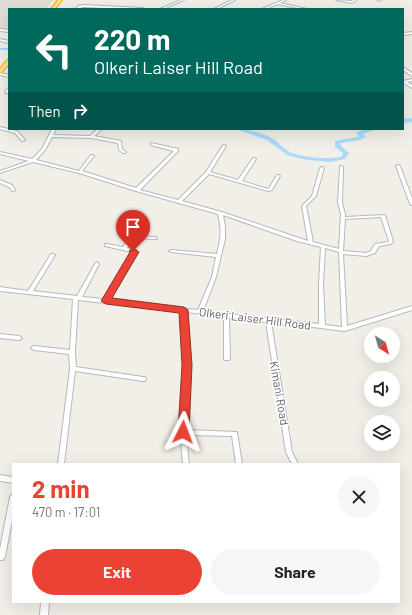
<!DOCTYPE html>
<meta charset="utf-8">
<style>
:root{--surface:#fff;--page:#f6f6f6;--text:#222;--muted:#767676;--accent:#ea4335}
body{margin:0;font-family:Barlow,sans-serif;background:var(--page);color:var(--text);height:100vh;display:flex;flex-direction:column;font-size:15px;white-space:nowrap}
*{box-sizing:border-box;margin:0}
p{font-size:13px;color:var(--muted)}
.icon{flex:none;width:22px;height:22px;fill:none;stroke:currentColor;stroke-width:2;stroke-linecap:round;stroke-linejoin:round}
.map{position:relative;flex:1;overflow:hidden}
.panel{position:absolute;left:12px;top:463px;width:388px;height:140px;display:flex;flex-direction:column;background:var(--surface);border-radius:0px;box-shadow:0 4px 16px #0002}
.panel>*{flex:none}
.hud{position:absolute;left:8px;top:8px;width:396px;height:122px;border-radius:0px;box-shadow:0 4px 16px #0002;background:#00695c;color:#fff;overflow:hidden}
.needle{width:26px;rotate:143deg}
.tools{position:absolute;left:364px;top:327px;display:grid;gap:8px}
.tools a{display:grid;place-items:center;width:36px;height:36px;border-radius:50%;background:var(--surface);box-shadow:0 4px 16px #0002;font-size:20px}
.pin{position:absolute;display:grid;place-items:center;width:34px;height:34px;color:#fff;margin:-41px -17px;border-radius:50% 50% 50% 0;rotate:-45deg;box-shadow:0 0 4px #0007}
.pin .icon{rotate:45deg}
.me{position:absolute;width:44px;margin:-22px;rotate:3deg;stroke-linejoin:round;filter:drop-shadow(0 0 3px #0008)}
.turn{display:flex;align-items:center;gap:14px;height:84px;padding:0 20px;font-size:18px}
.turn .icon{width:52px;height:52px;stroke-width:2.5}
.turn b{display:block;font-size:28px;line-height:34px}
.then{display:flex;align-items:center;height:38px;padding:0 20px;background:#0003;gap:8px;font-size:15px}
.round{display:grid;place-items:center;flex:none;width:42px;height:42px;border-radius:21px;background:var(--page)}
.overview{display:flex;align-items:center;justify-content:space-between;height:68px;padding:0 20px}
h1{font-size:24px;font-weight:700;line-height:30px;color:var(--accent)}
.action{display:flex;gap:8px;margin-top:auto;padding:8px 20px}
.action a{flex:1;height:46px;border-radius:24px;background:var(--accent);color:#fff;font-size:16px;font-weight:700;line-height:46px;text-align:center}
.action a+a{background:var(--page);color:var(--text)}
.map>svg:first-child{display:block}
</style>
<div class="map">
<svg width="412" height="615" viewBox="0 0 412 615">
<rect width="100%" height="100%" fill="#f1efe8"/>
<!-- education -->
<path fill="#e1ded6" d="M0 0H53L46 9H9V29L0 28Z"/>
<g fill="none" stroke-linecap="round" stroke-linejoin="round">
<!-- river -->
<path fill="#aadaff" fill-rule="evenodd" d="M0 48H9V50H0Z
M412 118V122L403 123V119Z
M236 129C247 129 262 133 272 138 279 142 284 150 292 153 306 158 326 159 341 157L343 153 335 147V141L358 137 359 136 356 133 357 132 367 129H376L363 134 366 137 360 140 340 143 341 146 349 153 345 159 331 162 307 160 287 155 267 140Z"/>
<!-- minor casing -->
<g stroke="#b5b8bc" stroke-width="2">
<path id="minor" d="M181 0H184L163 9H160Z
M232 0H235L217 9H214Z
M283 0H286L280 3 307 9H302L278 4 265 9H262Z
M336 0 352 1 354 0H357L352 3Z
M377 0H381L380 1Z
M83 5 143 8 144 9H127L83 7 80 8 79 9H76L78 6Z
M0 29 9 30V32L0 31Z
M412 32V34L403 35V33Z
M0 39 9 41V43L0 41Z
M403 67 412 73V76L403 70Z
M0 73 9 75V77L0 75Z
M412 79V81L407 82 412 85V88L404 83H403V81Z
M8 88H9L8 93H6L5 92Z
M0 127 17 131 25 140 23 141H22L15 133 0 129Z
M52 129H56L53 135 90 136 98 129H102L94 136 121 141 122 149 126 152 125 153H123L119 150 118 143 91 138 52 137 45 150 36 160 79 171 91 155H93L94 156 82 171 136 188 174 151 151 145V143L178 149V151L140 190 178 200 206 172 223 145H224L226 146 210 172 238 180 253 158H255L256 159 242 181 268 189 269 188 277 175H279L280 176 272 190 268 191 209 174 182 201 222 212 308 241 302 206 312 196 320 168 322 167H323L324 168 316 196 306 206 313 242 339 249 341 214 338 203 340 166H342L343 167 342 203 345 214V217L385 215 393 241 391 244 379 246 375 253 367 256 343 254 347 326 412 306V310L345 331 271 322 292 452 298 464H292L286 452 266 322 229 317 230 359 229 360H225L224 359V317L187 312 190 365 186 430 237 432 242 464H236L232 436 186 435 189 464H183L180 432 184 365 182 312 78 300 75 352 76 367 143 377H145L146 379 145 381H143L75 371 64 464H58L70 369 69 354 34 350 32 349 31 348 32 347 34 346 70 350 73 299 0 291V287L28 291 51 254H53L55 255 33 291 77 296 95 264 97 262 99 264 82 297 104 299 132 252 105 246V244H107L123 247 131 236 155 237 157 238V239L134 238 127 248 136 250V252L109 300 198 310 212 277 216 257 171 252 169 251 171 250 217 254C221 237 222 231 218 214L136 191 79 173 33 162 0 173V171L29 161 0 154V152L32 159 42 149ZM223 215 297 241 321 247 319 284V324L203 311 216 277 225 239V227ZM381 217 389 241 388 242 375 244 371 251 366 253 343 251 345 219ZM325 248 339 252 342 327 325 325 323 284Z
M397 165H398L400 166 412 198V205L410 204 396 166Z
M0 180 12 185 15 190 14 191H12L9 187 0 183Z
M0 334 19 336 21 337 22 338 21 339 19 340 0 338Z
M0 475 13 477V483L0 481Z
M13 494V515L5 557 4 559 2 560H0V549L10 497 11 495Z
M41 602H49L48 615H40Z"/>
</g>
<!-- highway casing -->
<g stroke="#f9ab00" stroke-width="2">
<path id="highway" d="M58 0H62L55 9H51Z
M7 60H9V64L0 74V69Z"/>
</g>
<!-- minor -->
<use href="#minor" fill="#fff" fill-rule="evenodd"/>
<!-- highway -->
<use href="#highway" fill="#fde293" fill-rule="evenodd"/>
</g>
<!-- route -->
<path fill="#ea4335" stroke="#982c22" d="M133 248 139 252 112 298 184 307 188 310 192 365 189 432 187 435 183 437 179 435 178 432 182 365 179 313 106 304 101 301 130 252 129 251Z"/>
<g text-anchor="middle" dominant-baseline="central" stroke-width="3" stroke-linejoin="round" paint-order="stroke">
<!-- street labels -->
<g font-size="12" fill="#5f6368" stroke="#fff">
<text transform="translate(255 318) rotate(7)">Olkeri Laiser Hill Road</text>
<text transform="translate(280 393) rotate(80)">Kimani Road</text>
</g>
</g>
</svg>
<div class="tools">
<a><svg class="needle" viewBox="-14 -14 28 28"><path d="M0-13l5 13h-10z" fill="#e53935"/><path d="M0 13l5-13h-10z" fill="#767676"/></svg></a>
<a><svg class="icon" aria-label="sound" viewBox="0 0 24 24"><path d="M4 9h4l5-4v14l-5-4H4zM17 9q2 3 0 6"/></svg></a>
<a><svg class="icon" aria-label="layers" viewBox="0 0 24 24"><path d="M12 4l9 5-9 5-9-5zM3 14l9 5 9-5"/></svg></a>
</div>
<div class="pin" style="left:133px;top:251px;background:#d93025"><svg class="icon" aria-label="arrive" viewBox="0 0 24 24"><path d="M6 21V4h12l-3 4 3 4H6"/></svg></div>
<svg class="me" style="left:183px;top:432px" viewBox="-20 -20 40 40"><path d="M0-17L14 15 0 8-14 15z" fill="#ea4335" stroke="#fff" stroke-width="4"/></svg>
<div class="hud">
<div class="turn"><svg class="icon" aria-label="left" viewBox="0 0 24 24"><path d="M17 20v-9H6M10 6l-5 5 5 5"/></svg><div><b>220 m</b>Olkeri Laiser Hill Road</div></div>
<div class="then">Then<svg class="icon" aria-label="right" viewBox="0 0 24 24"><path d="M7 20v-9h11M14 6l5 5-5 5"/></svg></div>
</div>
<section class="panel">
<div class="overview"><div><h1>2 min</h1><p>470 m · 17:01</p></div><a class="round"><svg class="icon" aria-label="close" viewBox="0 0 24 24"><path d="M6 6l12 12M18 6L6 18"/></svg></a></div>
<div class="action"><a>Exit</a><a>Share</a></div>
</section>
</div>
